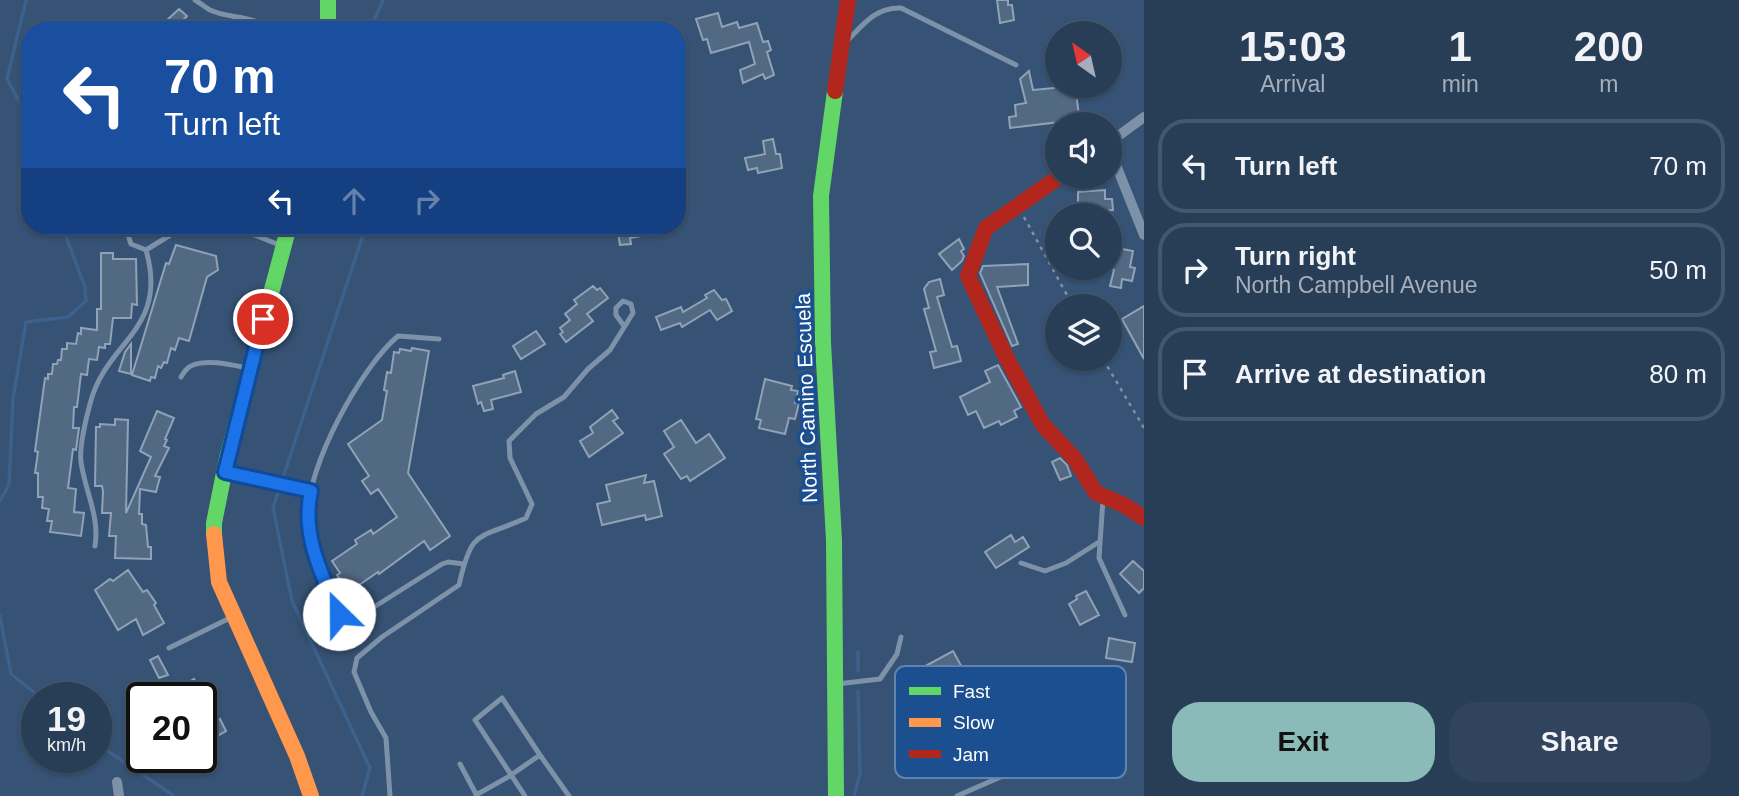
<!DOCTYPE html>
<style>
:root{--surface:#283e57;--page:#30455d;--text:#f1f3f6;--muted:#a5aeba;--line:#44576d;--accent:#8bbbb9}
body{margin:0;font-family:Helvetica,sans-serif;background:var(--page);color:var(--text);height:100vh;display:flex;flex-direction:column;font-size:26px;white-space:nowrap}
*{box-sizing:border-box;margin:0}
p{font-size:23px;color:var(--muted)}
.icon{flex:none;width:38px;height:38px;fill:none;stroke:currentColor;stroke-width:2;stroke-linecap:round;stroke-linejoin:round}
.map{position:relative;flex:1;overflow:hidden}
.side{display:flex;flex-direction:column;background:var(--surface);width:595px}
.side>*{flex:none}
.hud{position:absolute;left:21px;top:21px;width:665px;height:214px;border-radius:28px;box-shadow:0 2px 5px #0004,0 0 0 2px var(--line);background:#1a4fa0;color:#fff;overflow:hidden}
.needle{width:46px;rotate:326deg}
.tools{position:absolute;left:1045px;top:21px;display:grid;gap:14px}
.tools a{display:grid;place-items:center;width:77px;height:77px;border-radius:50%;background:var(--surface);box-shadow:0 2px 5px #0004,0 0 0 2px var(--line);font-size:35px}
.speed{position:absolute;left:21px;top:682px;display:flex;gap:14px;font-size:35px;font-weight:700;text-align:center}
.speed>*{display:grid;place-content:center;width:91px;height:91px;border-radius:50%;background:var(--surface);box-shadow:0 2px 5px #0004,0 0 0 2px var(--line);line-height:1}
.speed small{font-size:18px;font-weight:400}
.speed .limit{border:4px solid #111;border-radius:10px;background:#fff;color:#111}
.pin{position:absolute;display:grid;place-items:center;width:60px;height:60px;color:#fff;margin:-30px;border:4px solid #fff;border-radius:50%;box-shadow:0 2px 7px #0007}
.me{position:absolute;width:77px;margin:-38px;rotate:337deg;stroke-linejoin:round;filter:drop-shadow(0 0 5px #0008)}
.turn{display:flex;align-items:center;gap:24px;height:147px;padding:0 28px;font-size:32px}
.turn .icon{width:91px;height:91px;stroke-width:2.5}
.turn b{display:block;font-size:49px;line-height:60px}
.lanes{display:flex;align-items:center;height:66px;padding:0 28px;background:#0003;justify-content:center;gap:35px;direction:ltr}
.lanes .off{opacity:.35}
.eta{display:flex;justify-content:space-evenly;align-items:center;height:119px;text-align:center}
.eta b{font-size:42px;font-weight:700;line-height:49px}
.button{display:flex;gap:14px;margin-top:auto;padding:14px 28px}
.button a{flex:1;height:80px;border-radius:28px;background:var(--accent);color:#111;font-size:28px;font-weight:700;line-height:80px;text-align:center}
.button a+a{background:var(--page);color:var(--text)}
ul{padding:0;list-style:none}
li{display:flex;align-items:center;gap:21px;height:94px;margin:0 14px 10px;padding:0 14px;border:4px solid var(--line);border-radius:28px}
li div{flex:1}
li b{display:block;font-size:26px}
li em{font-style:normal}
main{display:flex;flex:1;min-height:0}
.map>svg:first-child{display:block}
</style>
<main>
<div class="map">
<svg width="1144" height="796" viewBox="0 0 1144 796">
<rect width="100%" height="100%" fill="#365274"/>
<g fill="none" stroke-linecap="round" stroke-linejoin="round">
<!-- stream -->
<path stroke="#3b618d" stroke-width="3.5" d="M26 0 7 79 30 121
M370 30 383 0
M0 501 9 485 13 399 26 322 68 317 86 301 85 287 62 226
M0 616 11 674 41 698
M858 652V671
M96 743 174 796
M362 796 370 768 292 601 273 508 364 232V226
M854 796 860 773 858 691"/>
</g>
<!-- building -->
<path fill="#526984" stroke="#92a2b6" stroke-width="2" d="M997 0H1008V5H1012L1014 20 1000 23Z
M179 9 187 16 175 29 167 20Z
M718 13 722 27 737 22 739 28 757 23 763 42 768 41 771 50 767 52 774 75 765 79 763 74 743 83 740 70 755 64 749 42 711 53 707 39 703 40 696 19Z
M1029 71 1033 90 1075 86 1080 122 1060 124V122L1010 128 1009 117 1016 116 1015 105 1026 103 1020 79Z
M773 139 776 154H780L782 168 758 173 757 168 748 170 745 158 765 154 763 141Z
M1105 190V199H1112L1113 210 1103 211V215H1086L1085 203H1078V192Z
M617 226H671V231L630 238 631 244 620 245Z
M959 239 964 249 961 251 964 256 962 261 952 270 939 254Z
M176 245 216 256 218 270 207 277 189 341 179 338 175 350 171 348 167 363 164 362 161 368 158 366 155 378 151 377 150 381 132 375 166 263 169 264Z
M1112 247 1133 251 1130 267 1135 268 1132 281 1122 279 1121 288 1110 286 1114 270 1110 269Z
M101 253H113V259H136L137 305 132 304 131 318H113L110 344H105V348L99 347 97 360 89 359 87 375 81 374 77 407H74L73 428H79L76 450 73 449 68 488 76 489 74 512 84 513 81 536 50 532 52 521H47L49 509 42 508 43 497H38V473H35L38 452 35 451 45 378 48 379V374H52L53 364H57L58 360H61L62 349H67V343L76 344 78 333 81 334V328L97 330V309H101Z
M1028 264V285L997 287 1018 344 1012 346 980 273 983 266Z
M940 279 944 295 937 297 952 347 957 346 961 361 934 368 930 352 936 351 924 309 929 308 924 289 929 282Z
M593 286 597 290 600 288 608 298 587 314 593 321 566 342 560 334 563 332 560 328 570 320 565 314 577 304 574 300Z
M714 290 722 300 726 299 732 311 717 320 710 310 682 327 680 323 661 330 656 317 681 307 683 312 707 298 705 295Z
M1144 306V359L1122 319Z
M536 331 545 344 521 359 513 346Z
M131 344V374L119 371 125 352Z
M412 348 429 351 408 473 450 536 430 550 424 541 379 574 378 572 352 590 349 586 346 588 337 575 340 573 332 561 357 544 355 540 371 530 373 534 397 517 378 489 371 494 362 481 369 476 348 444 382 420 387 391 384 390 387 372 391 373 394 352 399 353 400 349 411 351Z
M998 365 1021 407 1014 411 1017 417 1001 425 999 421 984 428 976 411 968 415 960 397 990 382 985 371Z
M515 371 521 392 491 400 493 409 484 411 481 402 478 404 473 386 504 378 503 375Z
M765 379 792 386 791 390 798 391 795 403H799L795 419 789 418 785 434 759 428 761 420 756 419Z
M612 410 618 418 613 421 623 433 589 457 580 441 593 433 590 427Z
M157 411 174 418 165 439 167 440 164 446 169 448 155 476 160 477 156 492 140 489 139 514H142V524L146 525 148 547H151V559L115 558 116 536H109L111 513H102L103 491 102 486H95L96 427H100V424L115 425V419L128 420 126 513 151 457 140 451Z
M681 420 696 443 709 434 725 458 690 481 687 476 681 479 664 454 674 447 664 431Z
M1060 458 1067 465 1071 476 1060 480 1052 462Z
M646 475 644 483 654 481 662 516 646 520 645 515 602 525 597 504 610 501 606 485Z
M1011 535 1015 542 1023 537 1029 547 996 568 985 552Z
M1133 561 1144 571V588L1139 593 1120 574Z
M128 570 143 592 147 590 156 603 154 605 164 623 143 635 136 619 118 630 95 590 110 579 113 581Z
M1086 591 1099 615 1080 625 1069 604 1077 599 1076 596Z
M1109 638 1135 643 1132 662 1106 658Z
M953 651 979 698 954 712 933 674 923 679 918 670Z
M158 656 168 675 159 678 150 660Z
M194 679 217 721 220 719 226 731 201 745V698H162Z"/>
<g fill="none" stroke-linecap="round" stroke-linejoin="round">
<!-- path -->
<path stroke="#7d92a8" stroke-width="2.5" stroke-dasharray="3.5 5" stroke-linecap="butt" d="M1024 217 1073 306
M1103 359 1144 428"/>
<!-- lane -->
<path stroke="#7d92a8" stroke-width="5" d="M195 0C200 3 205 7 210 10 229 19 255 15 271 30
M846 42C863 25 875 7 901 8L1016 65
M125 226 131 244 146 250
M224 226 240 229 282 246
M439 339 398 336C361 367 306 467 308 517 310 552 325 582 339 614L347 620 352 621 442 564 448 562 464 564
M181 377C184 372 187 367 193 365 209 359 232 365 247 368
M228 473 311 491
M1103 499 1099 558 1125 615
M95 546C100 517 85 491 81 462 79 448 86 418 90 404 106 340 169 331 146 250L172 234 199 226
M1021 563 1045 571 1066 563 1099 542
M169 648 232 617
M837 684 880 679 897 654 901 637
M540 755 569 796
M460 764 477 796
M476 795 510 776 511 775 540 755 502 698 475 720 525 796
M390 796 386 738 371 712 354 672 357 658 382 637 459 585C472 527 478 540 526 518L532 504 510 458 509 441 536 414 564 397 588 369 610 350 633 313 631 304 623 301 616 308V315L624 326
M957 796 1037 761"/>
<!-- street -->
<path stroke="#7d92a8" stroke-width="10" d="M1110 142 1144 117
M1110 150 1144 235
M117 782 119 796"/>
<!-- fast -->
<path stroke="#63d668" stroke-width="16" d="M328 0V30
M835 91 821 196 823 343 834 540 836 796
M214 534V523L227 458 289 226"/>
<!-- slow -->
<path stroke="#ff974d" stroke-width="16" d="M214 534 219 582 297 756 311 796"/>
<!-- jam -->
<path stroke="#b3261e" stroke-width="16" d="M835 91 848 0
M1059 177 986 228 968 276 1005 355 1043 425 1075 459 1096 493 1124 505 1144 518"/>
</g>
<g fill="none" stroke-linecap="round" stroke-linejoin="round">
<!-- route casing -->
<g stroke="#114b97" stroke-width="18">
<path id="route" d="M263 319 225 472 311 491C301 535 322 575 339 614"/>
</g>
<!-- route -->
<use href="#route" stroke="#1a73e8" stroke-width="12"/>
</g>
<g text-anchor="middle" dominant-baseline="central" stroke-width="7" stroke-linejoin="round" paint-order="stroke">
<!-- street labels -->
<g font-size="21" fill="#fff" stroke="#1b4f8f">
<text transform="translate(806 398) rotate(-92)">North Camino Escuela</text>
</g>
</g>
<!-- legend -->
<rect x="895" y="666" width="231" height="112" rx="10" fill="#1b4f8f" stroke="#5f84b1" stroke-width="2"/>
<rect x="909" y="687" width="32" height="8" fill="#63d668"/>
<rect x="909" y="718" width="32" height="9" fill="#ff974d"/>
<rect x="909" y="750" width="32" height="8" fill="#b3261e"/>
<g font-size="19" fill="#fff">
<text x="953" y="698">Fast</text>
<text x="953" y="729">Slow</text>
<text x="953" y="761">Jam</text>
</g>
</svg>
<div class="tools">
<a><svg class="needle" viewBox="-14 -14 28 28"><path d="M0-13l5 13h-10z" fill="#e53935"/><path d="M0 13l5-13h-10z" fill="#a5aeba"/></svg></a>
<a><svg class="icon" aria-label="sound" viewBox="0 0 24 24"><path d="M4 9h4l5-4v14l-5-4H4zM17 9q2 3 0 6"/></svg></a>
<a><svg class="icon" aria-label="search" viewBox="0 0 24 24"><circle cx="10" cy="10" r="6"/><path d="M15 15l6 6"/></svg></a>
<a><svg class="icon" aria-label="layers" viewBox="0 0 24 24"><path d="M12 4l9 5-9 5-9-5zM3 14l9 5 9-5"/></svg></a>
</div>
<div class="speed"><div>19<small>km/h</small></div><div class="limit">20</div></div>
<div class="pin" style="left:263px;top:319px;background:#d93025"><svg class="icon" aria-label="arrive" viewBox="0 0 24 24"><path d="M6 21V4h12l-3 4 3 4H6"/></svg></div>
<svg class="me" style="left:339px;top:614px" viewBox="-20 -20 40 40"><circle r="19" fill="#fff"/><path d="M0-13L10 11 0 6-10 11z" fill="#1a73e8"/></svg>
<div class="hud">
<div class="turn"><svg class="icon" aria-label="left" viewBox="0 0 24 24"><path d="M17 20v-9H6M10 6l-5 5 5 5"/></svg><div><b>70 m</b>Turn left</div></div>
<div class="lanes"><svg class="icon" aria-label="left" viewBox="0 0 24 24"><path d="M17 20v-9H6M10 6l-5 5 5 5"/></svg><svg class="icon off" aria-label="ahead" viewBox="0 0 24 24"><path d="M12 20V5M6 11l6-6 6 6"/></svg><svg class="icon off" aria-label="right" viewBox="0 0 24 24"><path d="M7 20v-9h11M14 6l5 5-5 5"/></svg></div>
</div>
</div>
<section class="side">
<div class="eta">
<div><b>15:03</b><p>Arrival</p></div>
<div><b>1</b><p>min</p></div>
<div><b>200</b><p>m</p></div>
</div>
<ul>
<li><svg class="icon" aria-label="left" viewBox="0 0 24 24"><path d="M17 20v-9H6M10 6l-5 5 5 5"/></svg><div><b>Turn left</b></div><em>70 m</em></li>
<li><svg class="icon" aria-label="right" viewBox="0 0 24 24"><path d="M7 20v-9h11M14 6l5 5-5 5"/></svg><div><b>Turn right</b><p>North Campbell Avenue</p></div><em>50 m</em></li>
<li><svg class="icon" aria-label="arrive" viewBox="0 0 24 24"><path d="M6 21V4h12l-3 4 3 4H6"/></svg><div><b>Arrive at destination</b></div><em>80 m</em></li>
</ul>
<div class="button"><a>Exit</a><a>Share</a></div>
</section>
</main>
